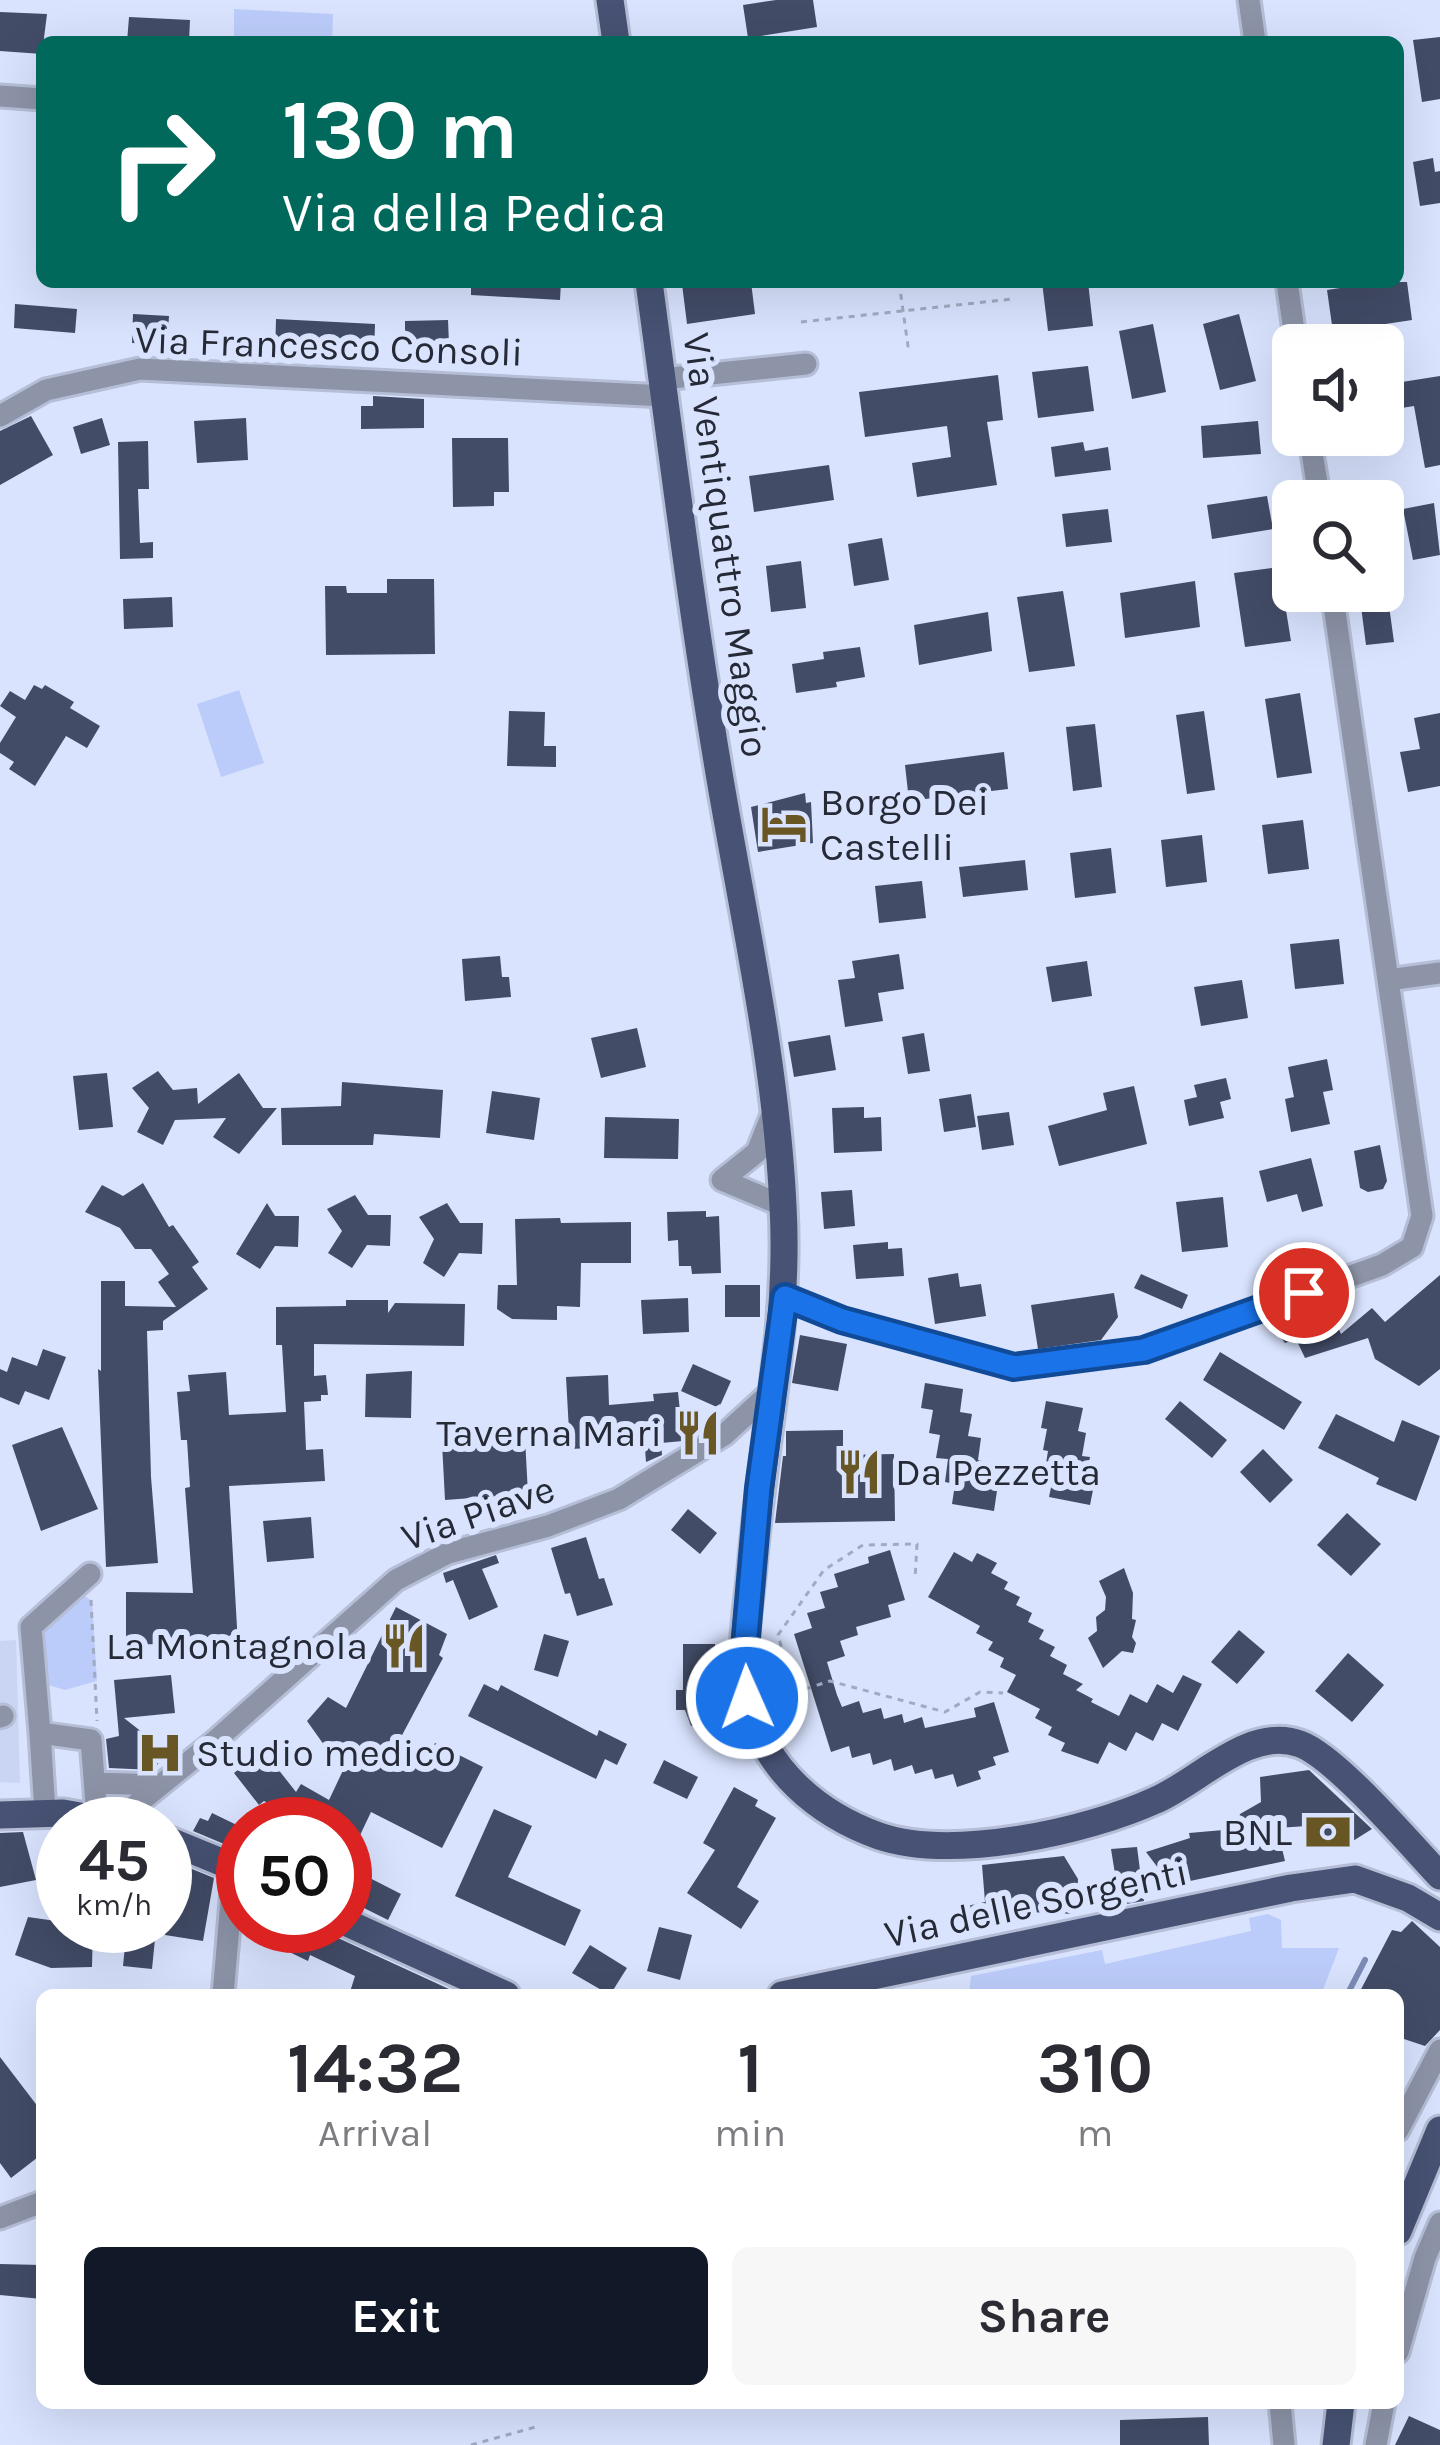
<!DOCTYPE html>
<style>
:root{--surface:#fff;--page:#f7f7f7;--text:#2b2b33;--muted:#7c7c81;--accent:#111827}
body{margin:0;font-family:Karla,sans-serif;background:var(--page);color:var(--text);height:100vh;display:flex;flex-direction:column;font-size:45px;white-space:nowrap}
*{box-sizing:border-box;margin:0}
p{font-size:39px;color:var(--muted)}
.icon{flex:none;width:66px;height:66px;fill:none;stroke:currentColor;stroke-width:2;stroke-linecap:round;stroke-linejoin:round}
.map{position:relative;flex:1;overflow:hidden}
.sheet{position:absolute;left:36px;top:1989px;width:1368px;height:420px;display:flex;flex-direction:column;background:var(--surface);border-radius:18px;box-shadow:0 12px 48px #0002}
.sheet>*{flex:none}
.banner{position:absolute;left:36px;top:36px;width:1368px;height:252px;border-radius:18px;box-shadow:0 12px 48px #0002;background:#00695c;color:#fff;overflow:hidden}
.buttons{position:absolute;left:1272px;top:324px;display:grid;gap:24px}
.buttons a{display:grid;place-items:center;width:132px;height:132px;border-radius:18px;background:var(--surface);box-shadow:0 12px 48px #0002;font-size:60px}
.speed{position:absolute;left:36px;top:1797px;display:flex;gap:24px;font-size:60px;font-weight:700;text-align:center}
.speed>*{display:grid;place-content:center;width:156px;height:156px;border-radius:50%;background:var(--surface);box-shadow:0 12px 48px #0002;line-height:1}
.speed small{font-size:30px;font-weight:400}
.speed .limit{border:18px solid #d22;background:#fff;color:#111}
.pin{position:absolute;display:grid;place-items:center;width:102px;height:102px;color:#fff;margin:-51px;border:6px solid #fff;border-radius:50%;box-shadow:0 3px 12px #0007}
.me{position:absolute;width:132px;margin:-66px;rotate:358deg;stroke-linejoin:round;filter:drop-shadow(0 0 9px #0008)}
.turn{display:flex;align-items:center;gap:42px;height:252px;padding:0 48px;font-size:54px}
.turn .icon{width:156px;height:156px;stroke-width:2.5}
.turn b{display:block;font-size:84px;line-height:102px}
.eta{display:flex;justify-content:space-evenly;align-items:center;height:204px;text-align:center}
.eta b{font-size:72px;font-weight:700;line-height:84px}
.primary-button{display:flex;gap:24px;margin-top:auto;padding:24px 48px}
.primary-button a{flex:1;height:138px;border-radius:18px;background:var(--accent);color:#fff;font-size:48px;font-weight:700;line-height:138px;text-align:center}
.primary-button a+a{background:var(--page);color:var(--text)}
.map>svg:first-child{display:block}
</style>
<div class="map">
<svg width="1440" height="2445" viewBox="0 0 1440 2445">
<rect width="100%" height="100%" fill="#d9e3fe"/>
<!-- built -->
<path fill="#cad5f4" d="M16 1640 20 1783 0 1782V1641Z"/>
<!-- green -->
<path fill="#bcccfa" d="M234 9 333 14 332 42H234Z
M239 690 264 763 221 777 197 704Z
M74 1588 92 1601 97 1681 65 1690 35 1681 31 1627Z
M1268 1914 1281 1920 1282 1948H1339L1321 1995H969L971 1976 1102 1950 1105 1964 1251 1931 1249 1918Z"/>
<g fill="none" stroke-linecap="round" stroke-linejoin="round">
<!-- stream -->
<path stroke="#7c8bb6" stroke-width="6" d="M1347 1995 1365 1960"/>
</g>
<!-- building -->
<path fill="#434c67" d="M776 0H813L817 27 748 38 743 5Z
M0 12 47 14 42 54 0 51Z
M129 17 190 20 189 42H127Z
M1440 37V99L1422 102 1413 40Z
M1433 158 1435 172 1440 171V203L1420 206 1413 162Z
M471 282H561L560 300 471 295Z
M751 282 755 314 687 324 682 284Z
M1042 282H1088L1093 326 1048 331Z
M1379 282H1407L1412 320 1333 332 1327 290Z
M15 304 77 309 75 333 14 328Z
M133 314 169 316 167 345 132 343Z
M1239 314 1256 381 1220 390 1203 324Z
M276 319 375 324 374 355 312 351V356L275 355Z
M448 320 449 344 405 345V321Z
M1153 324 1166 392 1132 399 1119 331Z
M1088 366 1094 411 1038 418 1032 372Z
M998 375 1003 420 987 422 997 485 917 497 912 463 951 457 947 426 865 437 859 392Z
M1440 376V465L1425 468 1414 406 1383 411V385Z
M373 396 424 399V428L361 429V406H373Z
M31 416 53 455 0 485V431Z
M102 418 110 445 81 454 73 427Z
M246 418 248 460 197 463 194 421Z
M1258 421 1261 454 1203 458 1201 426Z
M452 438H508L509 492H494V506L453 507Z
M148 441 149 489H138L140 543 153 542V558L120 559 118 442Z
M1083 442 1085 451 1108 447 1111 470 1055 477 1051 447Z
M829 465 834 500 754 512 749 476Z
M1267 496 1273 529 1212 539 1207 505Z
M1434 503 1440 555 1413 560 1403 509Z
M1108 509 1112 542 1066 547 1062 514Z
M882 538 889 580 854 586 848 544Z
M801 561 806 608 771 612 766 566Z
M1279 567 1291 641 1245 647 1234 573Z
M387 579H434L435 654 326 655 325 586H346L347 593H387Z
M1195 581 1200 627 1125 638 1120 593Z
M1063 591 1075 666 1029 672 1017 597Z
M1359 591H1387L1394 642 1366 645Z
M172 597 173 627 124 629 123 599Z
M988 612 992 651 919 665 914 625Z
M860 647 865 677 836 682 837 687 796 693 792 664 824 659 823 652Z
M34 685 42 689 45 685 74 702 70 708 100 726 87 748 66 736 35 786 9 769 14 762 0 753V743L16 717 0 706 10 691 25 700Z
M1300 693 1312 773 1277 778 1265 699Z
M509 711 545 712 544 746H556V767L507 766Z
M1204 711 1215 790 1187 794 1176 715Z
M1440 713V786L1408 792 1400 752 1420 749 1414 718Z
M1095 724 1102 787 1073 791 1066 727Z
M1004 752 1008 789 909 801 905 765Z
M805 793 806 803 811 802 813 843 758 852 751 807Z
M1303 820 1309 869 1268 874 1262 825Z
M1202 835 1207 882 1166 887 1161 840Z
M1111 848 1116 893 1075 898 1070 853Z
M1025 860 1028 890 963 897 959 867Z
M922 881 926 918 879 923 875 886Z
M1339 939 1344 984 1295 989 1290 944Z
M899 954 904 989 878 993 883 1021 845 1027 838 980 855 978 852 961Z
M500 956 502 977H509L511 997 465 1001 462 959Z
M1087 961 1092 996 1052 1002 1046 967Z
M1242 980 1248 1018 1201 1026 1194 987Z
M637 1028 646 1067 601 1078 591 1038Z
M924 1033 930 1071 908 1074 902 1037Z
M830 1035 836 1070 794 1077 788 1042Z
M1327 1059 1333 1090 1323 1092 1330 1124 1291 1132 1285 1099 1294 1097 1288 1067Z
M158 1071 173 1090 197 1088 198 1104 239 1073 263 1108H277L239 1154 213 1137 226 1118 175 1120 163 1145 137 1132 149 1108 132 1088Z
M107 1073 113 1127 79 1130 73 1076Z
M1226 1078 1231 1099 1220 1102 1224 1118 1189 1126 1184 1100 1197 1097 1194 1085Z
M342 1082 443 1090 440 1138 374 1134 373 1145H282L281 1108 341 1106Z
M1134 1086 1147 1144 1059 1166 1048 1126 1107 1110 1103 1093Z
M492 1091 540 1098 534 1140 486 1133Z
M971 1094 976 1127 944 1132 939 1099Z
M864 1107V1118L881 1117 882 1151 834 1153 832 1108Z
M1009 1112 1014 1145 982 1150 977 1116Z
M605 1117 679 1119 678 1159 604 1158Z
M1380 1145 1387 1181 1383 1189 1368 1192 1360 1188 1354 1151Z
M1311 1158 1323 1206 1302 1212 1297 1194 1267 1202 1259 1171Z
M143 1183 169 1227 173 1225 199 1262 192 1267 208 1289 163 1321V1330L147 1331 151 1477 158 1563 106 1567 98 1369 101 1371V1281H125V1306L176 1307 158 1282 169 1274 151 1249H135L120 1228 85 1212 102 1185 123 1196Z
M852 1190 855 1226 824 1229 821 1192Z
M355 1195 368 1215H391L390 1246 367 1245 352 1268 328 1253 342 1231 327 1209Z
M1223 1197 1228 1247 1182 1252 1176 1202Z
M267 1203 275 1216H299L298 1247 275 1246 260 1269 236 1254Z
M447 1203 460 1223H483L482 1254 459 1253 444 1277 423 1263 434 1239 419 1217Z
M706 1211V1217L719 1216 721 1273 692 1274 691 1266H679L678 1240 668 1241 667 1212Z
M560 1218 561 1223 631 1222V1263H581L580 1307 557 1306V1320L512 1319 497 1309 498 1285H517L515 1219Z
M888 1242V1249L902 1248 904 1276 856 1279 853 1245Z
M958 1273 960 1287 981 1284 986 1316 935 1324 928 1278Z
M1141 1274 1188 1295 1182 1309 1134 1288Z
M1440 1275V1369L1419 1386 1375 1359 1368 1338 1305 1358 1296 1339 1285 1343 1273 1326 1328 1304 1341 1334 1372 1308 1385 1322Z
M725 1285H760V1317H725Z
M1114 1293 1118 1317 1101 1340 1038 1349 1031 1305Z
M688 1298 689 1332 643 1334 641 1300Z
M346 1300H388V1313L395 1303 465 1304 464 1346 314 1344V1376L326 1375 328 1395H321V1401L304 1402 306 1450 323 1449 325 1481 229 1486 238 1645 126 1644V1592L193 1593 185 1488 190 1487 187 1440H181L177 1392 190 1391 188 1375 226 1372 229 1415 286 1412 282 1345H276V1307L346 1306Z
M800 1335 847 1344 838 1391 792 1383Z
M43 1349 66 1357 49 1400 25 1391 19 1405 0 1397V1369L7 1372 12 1357 37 1366Z
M1220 1352 1302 1402 1284 1430 1203 1380Z
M693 1364 731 1381 719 1408 681 1391Z
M412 1371 411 1418 365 1417 366 1374Z
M608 1375 609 1405 654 1401 653 1394 678 1392 683 1441 661 1443 662 1455 646 1462 644 1435 611 1437V1447L570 1449 566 1377Z
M925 1383 963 1389 960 1412 972 1414 968 1436 981 1438 978 1460 991 1462 988 1483 998 1484 994 1511 952 1504 955 1484 945 1482 948 1459 936 1458 940 1435 929 1433 933 1410 921 1408Z
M1046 1401 1083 1408 1078 1431 1086 1433 1082 1456 1090 1457 1086 1478 1095 1480 1090 1505 1049 1497 1053 1478 1044 1476 1048 1451 1043 1450 1047 1429 1041 1428Z
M1180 1401 1227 1440 1212 1458 1165 1419Z
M1336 1414 1394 1442 1402 1420 1440 1436 1416 1501 1376 1484 1379 1478 1318 1448Z
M62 1427 98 1509 41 1531 12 1445Z
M843 1430V1455L894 1454 895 1521 775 1523 783 1456H786V1431Z
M525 1438 528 1494 445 1500 442 1443Z
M1263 1449 1293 1480 1270 1503 1240 1472Z
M688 1509 717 1533 700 1554 671 1530Z
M1347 1513 1381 1544 1351 1576 1317 1545Z
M311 1517 314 1558 267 1562 263 1521Z
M586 1537 599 1579 604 1578 613 1605 577 1616 570 1593 565 1594 551 1548Z
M890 1550 905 1600 888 1605 891 1617 856 1627 858 1635 840 1641 845 1656 827 1662 837 1695 842 1707 859 1701 863 1713 881 1708 884 1719 902 1714 904 1723 922 1717 925 1728 976 1717 974 1708 994 1702 1009 1752 993 1757 996 1765 978 1771 981 1779 957 1787 953 1774 935 1779 932 1769 915 1774 912 1765 894 1771 891 1759 873 1765 870 1753 852 1758 849 1746 831 1752 794 1634 812 1628 807 1613 825 1608 820 1592 838 1587 834 1574 869 1563 868 1557Z
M954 1552 972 1562 977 1553 997 1563 991 1573 1008 1582 1004 1589 1020 1597 1016 1605 1032 1613 1028 1622 1044 1630 1039 1639 1055 1647 1050 1656 1067 1665 1063 1674 1083 1684 1076 1690 1093 1699 1091 1702 1119 1716 1130 1694 1147 1703 1157 1684 1173 1693 1183 1675 1202 1684 1178 1731 1162 1723 1153 1741 1136 1732 1126 1751 1109 1742 1098 1764 1061 1751 1065 1743 1048 1735 1052 1727 1035 1718 1040 1709 1007 1692 1016 1675 1000 1667 1004 1658 988 1650 993 1642 976 1633 980 1626 928 1597Z
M496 1555 499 1563 482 1569 498 1607 469 1620 453 1580 446 1583 443 1573Z
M1124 1568 1133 1593 1132 1619 1136 1620 1132 1637 1136 1643 1133 1653 1122 1651 1103 1668 1088 1638 1097 1631 1096 1617 1105 1610 1106 1597 1099 1581Z
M396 1607 447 1634 439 1655 443 1658 400 1739 429 1755 435 1743 483 1767 442 1848 371 1812 345 1867V1824H303L264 1801 259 1805 234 1773 263 1750 296 1792 301 1784 329 1800 346 1764 329 1752 307 1721 328 1697 346 1708Z
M1239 1630 1265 1652 1237 1684 1211 1662Z
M544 1634 569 1641 558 1677 534 1670Z
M683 1644H715V1698L721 1714 691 1726 685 1710H676V1690H683Z
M1348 1653 1384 1685 1352 1722 1315 1691Z
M171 1675 175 1713 124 1718 166 1751 154 1770 109 1768 106 1739 119 1736 114 1680Z
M484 1684 498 1691 501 1685 597 1736 599 1730 627 1744 617 1765 605 1759 596 1779 468 1716Z
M664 1760 698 1777 687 1799 653 1783Z
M1309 1770 1372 1829 1337 1851 1307 1826 1277 1828 1285 1861 1171 1885 1146 1852 1190 1838 1189 1833 1235 1829 1240 1814 1261 1802 1260 1777Z
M734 1787 758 1800 755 1806 776 1818 737 1887 759 1901 741 1929 687 1893 715 1850 703 1843Z
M494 1809 532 1826 508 1877 581 1910 565 1946 455 1896Z
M212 1813 243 1828V1852L193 1831 200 1818 208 1821Z
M23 1832 36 1880 0 1887V1833Z
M1137 1847 1144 1901 1120 1905 1111 1849Z
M1064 1856 1078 1879 1076 1914 1006 1911 1009 1921 971 1930 967 1906 985 1902 982 1865Z
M165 1858 214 1878 203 1941 165 1935Z
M360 1873 401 1894 388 1920 346 1899Z
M28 1917 63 1922V1926H93L92 1967 51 1968 15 1955Z
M1412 1921 1440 1947V2030L1425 2046 1398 2037V1995H1358L1392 1930 1401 1932Z
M291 1926H326L338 1938 462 1995H349L355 1976 310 1955 308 1961 281 1948Z
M659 1927 692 1935 680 1980 647 1971Z
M126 1936 155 1939 152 1969 123 1966Z
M590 1945 627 1968 610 1995 572 1973Z
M0 2057 42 2112V2154L11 2178 0 2163Z
M0 2264 42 2265V2299L0 2295Z
M1409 2416 1440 2430V2445H1395Z
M1208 2417 1209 2445H1120V2420Z"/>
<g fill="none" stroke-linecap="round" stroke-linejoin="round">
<!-- minor casing -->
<g stroke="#b5bed6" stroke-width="27">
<path id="minor" d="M1249 0 1255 42
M0 96 42 99
M1287 282 1296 345
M662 379 806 364
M0 416 46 390 140 369 664 396
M1309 435 1320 501
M1388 980 1440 973
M773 1112 757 1152 722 1180 784 1206
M785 1297 842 1320 1014 1367 1144 1350 1382 1265 1412 1247 1422 1216 1332 591
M0 1717 3 1716
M40 1733 31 1627 90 1574
M95 1783 159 1785
M45 1812 40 1733 91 1740 97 1817
M116 1821 215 1741 396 1580 448 1553 548 1526 619 1499 724 1435 771 1392
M223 1995 234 1867
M1398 2130 1440 2050
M0 2218 42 2202
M1398 2352 1425 2258 1440 2223
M1280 2403 1284 2445
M1376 2445 1384 2403"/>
</g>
<!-- major casing -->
<g stroke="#b5bed6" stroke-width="33">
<path id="major" d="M610 0 616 42
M649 282C671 444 691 606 718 767 742 912 776 1058 783 1206 790 1327 762 1447 752 1568 748 1612 738 1660 749 1704 765 1769 817 1814 879 1836 952 1861 1086 1832 1156 1800 1198 1782 1250 1725 1300 1744 1336 1757 1410 1844 1440 1876
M0 1815 63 1813 125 1824
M165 1839 243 1871
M345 1922 506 1995
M782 1995 1291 1888 1355 1879 1408 1898 1440 1917
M1398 2231 1440 2130
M1336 2445 1341 2403"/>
</g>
<!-- path -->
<path stroke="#a1aac0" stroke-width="3" stroke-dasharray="6 6" stroke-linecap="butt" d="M899 282 909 353
M801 322 1012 299
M91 1600 97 1721
M794 1693 778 1635 824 1570 863 1545 917 1544 915 1579
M771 1700 830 1681 945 1712 980 1692 1003 1693
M471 2445 539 2426"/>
<!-- minor -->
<use href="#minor" stroke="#8d94a8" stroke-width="21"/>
<!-- major -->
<use href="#major" stroke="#475274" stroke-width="27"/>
</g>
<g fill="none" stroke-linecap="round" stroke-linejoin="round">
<!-- route casing -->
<g stroke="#114b97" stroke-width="30">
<path id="route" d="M747 1698 745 1648 759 1488 785 1297 842 1320 1014 1367 1144 1350 1304 1293"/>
</g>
<!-- route -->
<use href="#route" stroke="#1a73e8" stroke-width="21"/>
</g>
<!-- icons -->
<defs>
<g id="hotel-bare" transform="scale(3.6)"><path d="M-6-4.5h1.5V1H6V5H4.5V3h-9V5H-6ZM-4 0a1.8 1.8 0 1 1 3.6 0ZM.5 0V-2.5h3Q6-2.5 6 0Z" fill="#685725" stroke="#d9e3fe" stroke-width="2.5" paint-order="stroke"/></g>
<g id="restaurant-bare" transform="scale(3.6)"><path d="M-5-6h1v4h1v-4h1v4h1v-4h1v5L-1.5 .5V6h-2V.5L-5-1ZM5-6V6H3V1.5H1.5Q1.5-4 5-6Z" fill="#685725" stroke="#d9e3fe" stroke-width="2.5" paint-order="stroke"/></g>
<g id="hospital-bare" transform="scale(3.6)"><path d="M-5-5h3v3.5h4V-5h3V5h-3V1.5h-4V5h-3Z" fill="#685725" stroke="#d9e3fe" stroke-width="2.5" paint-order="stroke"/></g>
<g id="bank-bare" transform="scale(3.6)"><path d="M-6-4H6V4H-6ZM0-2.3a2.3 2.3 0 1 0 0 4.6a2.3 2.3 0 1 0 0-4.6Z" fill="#685725" stroke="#d9e3fe" stroke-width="2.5" paint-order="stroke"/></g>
</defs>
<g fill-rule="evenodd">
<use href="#hotel-bare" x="784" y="824"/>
<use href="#restaurant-bare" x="698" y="1433"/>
<use href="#restaurant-bare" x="859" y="1472"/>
<use href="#restaurant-bare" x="404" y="1646"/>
<use href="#hospital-bare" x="160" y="1753"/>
<use href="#bank-bare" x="1328" y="1832"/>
</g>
<g text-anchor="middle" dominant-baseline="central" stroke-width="12" stroke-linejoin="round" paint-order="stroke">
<!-- street labels -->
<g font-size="39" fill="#262a37" stroke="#d9e3fe">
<text transform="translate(329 346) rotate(2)">Via Francesco Consoli</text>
<text transform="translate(726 545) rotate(82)">Via Ventiquattro Maggio</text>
<text transform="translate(478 1513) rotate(-19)">Via Piave</text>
<text transform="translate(1036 1903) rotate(-12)">Via delle Sorgenti</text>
</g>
<!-- poi labels -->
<g font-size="39" fill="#262a37" stroke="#d9e3fe" text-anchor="start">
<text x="820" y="802">Borgo Dei<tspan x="820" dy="45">Castelli</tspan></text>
<text x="662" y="1433" text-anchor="end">Taverna Mari</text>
<text x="895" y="1472">Da Pezzetta</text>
<text x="368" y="1646" text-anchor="end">La Montagnola</text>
<text x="196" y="1753">Studio medico</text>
<text x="1292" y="1832" text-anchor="end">BNL</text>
</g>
</g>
</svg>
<div class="buttons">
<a><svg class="icon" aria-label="sound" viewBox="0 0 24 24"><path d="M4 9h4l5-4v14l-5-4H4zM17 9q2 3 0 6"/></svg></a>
<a><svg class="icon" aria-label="search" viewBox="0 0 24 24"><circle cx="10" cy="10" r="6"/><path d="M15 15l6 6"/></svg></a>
</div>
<div class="speed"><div>45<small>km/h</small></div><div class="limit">50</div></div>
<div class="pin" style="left:1304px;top:1293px;background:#d93025"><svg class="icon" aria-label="arrive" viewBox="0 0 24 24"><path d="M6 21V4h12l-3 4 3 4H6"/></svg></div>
<svg class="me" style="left:747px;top:1698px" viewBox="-20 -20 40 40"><circle r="17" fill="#1a73e8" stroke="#fff" stroke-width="3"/><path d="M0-11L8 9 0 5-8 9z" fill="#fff"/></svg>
<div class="banner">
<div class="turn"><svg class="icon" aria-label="right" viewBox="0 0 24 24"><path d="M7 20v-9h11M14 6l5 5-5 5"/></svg><div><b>130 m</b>Via della Pedica</div></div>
</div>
<section class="sheet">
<div class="eta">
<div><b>14:32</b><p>Arrival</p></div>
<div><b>1</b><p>min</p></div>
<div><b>310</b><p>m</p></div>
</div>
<div class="primary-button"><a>Exit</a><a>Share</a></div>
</section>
</div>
